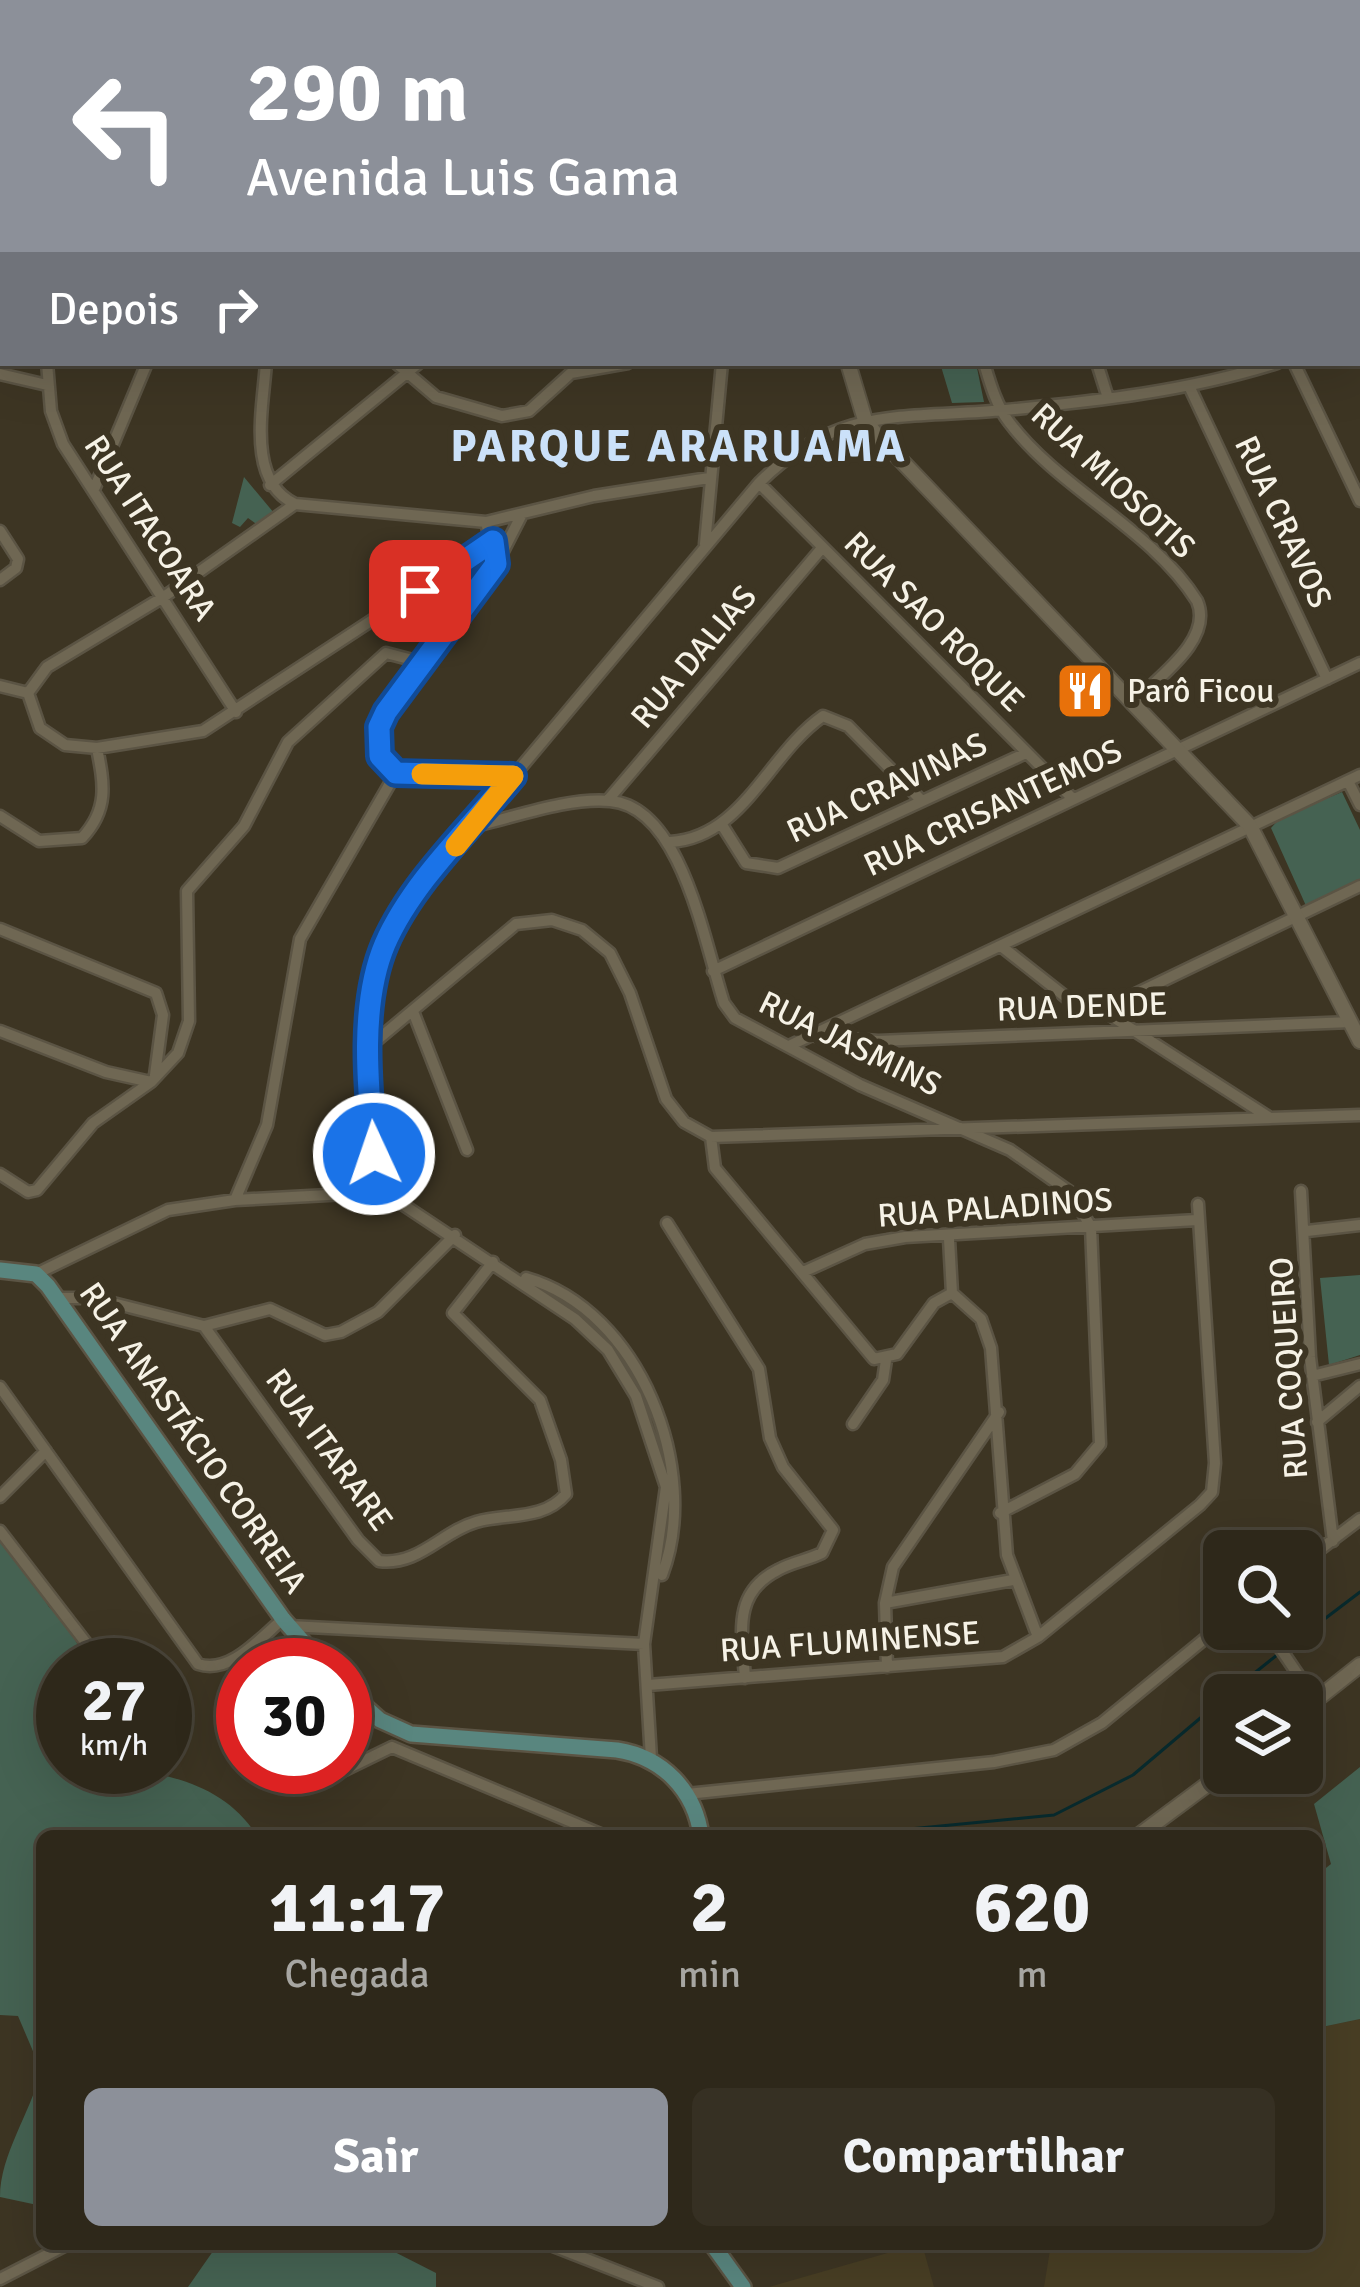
<!DOCTYPE html>
<html lang="pt">
<meta charset="utf-8">
<style>
:root{--surface:#2e281a;--page:#363023;--text:#f1f3f6;--muted:#a7a6a2;--line:#494439;--accent:#8c9099}
body{margin:0;font-family:Signika,sans-serif;background:var(--page);color:var(--text);height:100vh;display:flex;flex-direction:column;font-size:45px;white-space:nowrap}
*{box-sizing:border-box;margin:0}
p{font-size:39px;color:var(--muted)}
.icon{flex:none;width:66px;height:66px;fill:none;stroke:currentColor;stroke-width:2;stroke-linecap:round;stroke-linejoin:round}
.map{position:relative;flex:1;overflow:hidden}
.side{position:absolute;left:36px;top:1830px;width:1287px;height:420px;display:flex;flex-direction:column;background:var(--surface);border-radius:18px;box-shadow:0 12px 48px #0002,0 0 0 3px var(--line)}
.side>*{flex:none}
.guide{position:absolute;left:0px;top:0px;width:1362px;height:366px;box-shadow:0 12px 48px #0002,0 0 0 3px var(--line);background:#8c9099;color:#fff;overflow:hidden}
.buttons{position:absolute;left:1203px;top:1530px;display:grid;gap:24px}
.buttons a{display:grid;place-items:center;width:120px;height:120px;border-radius:18px;background:var(--surface);box-shadow:0 12px 48px #0002,0 0 0 3px var(--line);font-size:60px}
.speed{position:absolute;left:36px;top:1638px;display:flex;gap:24px;font-size:60px;font-weight:700;text-align:center}
.speed>*{display:grid;place-content:center;width:156px;height:156px;border-radius:50%;background:var(--surface);box-shadow:0 12px 48px #0002,0 0 0 3px var(--line);line-height:1}
.speed small{font-size:30px;font-weight:400}
.speed .limit{border:18px solid #d22;background:#fff;color:#111}
.pin{position:absolute;display:grid;place-items:center;width:102px;height:102px;color:#fff;margin:-51px;border-radius:24px;box-shadow:0 6px 18px #0006}
.me{position:absolute;width:132px;margin:-66px;rotate:357deg;stroke-linejoin:round;filter:drop-shadow(0 0 9px #0008)}
.turn{display:flex;align-items:center;gap:42px;height:252px;padding:0 48px;font-size:54px}
.turn .icon{width:156px;height:156px;stroke-width:2.5}
.turn b{display:block;font-size:84px;line-height:102px}
.then{display:flex;align-items:center;height:114px;padding:0 48px;background:#0003;gap:24px;font-size:45px}
.eta{display:flex;justify-content:space-evenly;align-items:center;height:204px;text-align:center}
.eta b{font-size:72px;font-weight:700;line-height:84px}
.primary-button{display:flex;gap:24px;margin-top:auto;padding:24px 48px}
.primary-button a{flex:1;height:138px;border-radius:18px;background:var(--accent);color:#fff;font-size:48px;font-weight:700;line-height:138px;text-align:center}
.primary-button a+a{background:var(--page);color:var(--text)}
.map>svg:first-child{display:block}
</style>
<div class="map">
<svg width="1360" height="2287" viewBox="0 0 1360 2287">
<rect width="100%" height="100%" fill="#3d3523"/>
<!-- built -->
<path fill="#483e24" d="M1360 2019V2287H1044L1051 2244H1317V2028Z
M922 2244 934 2287H769L919 2244Z"/>
<!-- green -->
<path fill="#456252" d="M940 363H976L984 402 952 403Z
M244 477 274 513 259 526 248 518 240 527 232 523Z
M1342 792 1360 830V881L1307 908 1271 828 1280 818Z
M1360 1275V1355L1329 1365 1320 1278Z
M0 1531 49 1607 64 1620 89 1665H63V1767C131 1767 217 1771 257 1836H42V2206L0 2197C0 2154 31 2113 41 2070L18 2016 0 2015Z
M1360 1767V2019L1317 2028V1875L1331 1864 1314 1804Z
M218 2244H379L436 2273V2287H188Z"/>
<g fill="none" stroke-linecap="round" stroke-linejoin="round">
<!-- stream -->
<path stroke="#082a2d" stroke-width="3" d="M1285 1649 1360 1592
M1227 1695 1277 1655
M837 1836 1054 1815 1133 1775 1224 1698"/>
<!-- minor casing -->
<g stroke="#5b5444" stroke-width="15">
<path id="minor" d="M129 0V3
M993 0 994 3
M1265 0 1266 3
M352 3 353 0
M584 3 597 0
M1173 3 1184 0
M0 20H3
M0 149 3 148
M1359 172 1360 171
M0 256 3 257
M1359 327 1360 330
M47 363 51 411 63 444 236 712
M266 363C263 408 246 481 295 504L486 522 594 496 709 478
M396 363 436 397 502 416 529 411 571 373 628 363
M984 363C990 383 996 405 1009 422 1060 490 1151 528 1197 601 1214 640 1157 678 1132 704
M1097 363 1108 398
M1294 363 1360 501
M0 374 47 385
M1190 388 1327 679
M759 483 1072 798
M270 485 419 363
M95 487 147 363
M486 522 496 564 379 727V756L396 773 513 776
M0 531 18 559 16 568 0 580
M705 544 722 363
M498 561 521 516
M0 686 28 693
M28 693 40 728 65 745 97 748 203 731 493 541
M28 693 47 667 165 596 295 504
M1348 781 1360 805
M608 800 822 548
M0 816 39 841 82 838C109 809 104 784 97 748
M722 825 746 863 778 868 1026 753
M471 827C513 818 567 797 610 801 682 806 705 946 724 1003L735 1018 860 1085 1010 1150 1070 1192 1091 1227 1100 1444 1075 1474 1000 1513
M670 842C743 838 768 754 823 716L848 726 921 800
M0 929 156 993 163 1015 155 1075
M1001 946 1067 998 1102 1010 1270 1118
M713 971 1360 663
M1102 1010 1360 886
M414 1014 467 1150
M0 1031 106 1072 151 1082
M815 1036 878 1041 1351 1022
M791 1045 1360 775
M370 1046 516 924 552 920 582 930 610 953 630 993 666 1099 684 1122 711 1137
M711 1137 1360 1115
M711 1137 715 1168 874 1359 897 1354 934 1303 952 1293
M0 1174 28 1192 37 1190 93 1123 151 1082 178 1053 189 1021 187 891 244 826 288 742 386 653 424 663
M1301 1191 1310 1357 1333 1541
M235 1200 267 1125 300 939 396 773
M667 1223 759 1369 770 1438 783 1467 833 1530 822 1553C808 1560 792 1562 778 1570 732 1593 742 1633 745 1678
M1307 1231 1360 1225
M949 1239 952 1293 981 1319 991 1348 1007 1555 1038 1637
M803 1272 865 1244 905 1237 1197 1220
M36 1274 168 1210 235 1200 384 1192
M526 1278C640 1310 702 1470 662 1575
M57 1298H93L204 1326 358 1540 379 1561C419 1566 441 1532 476 1522 507 1513 543 1521 566 1494L561 1460 540 1400 453 1313 493 1262
M204 1326 270 1309 325 1335 341 1332 378 1312 455 1235
M1312 1376 1360 1364
M0 1387 198 1664C230 1675 260 1638 283 1619
M1317 1422 1360 1386
M853 1424 883 1380 886 1360
M0 1497 46 1451
M0 1531 90 1648
M1302 1563 1360 1519
M885 1603 1013 1580
M289 1626 644 1644
M1267 1629 1316 1701
M887 1667 885 1603 893 1567 999 1412
M648 1685 1003 1657 1038 1637 1200 1505 1212 1492 1215 1463 1198 1204
M392 1747 605 1836
M651 1758 644 1644 666 1487 636 1396 608 1350 575 1319 384 1192C364 1131 359 1010 383 950 406 890 461 839 502 790 588 688 673 585 759 483 838 404 906 419 1006 410 1098 401 1188 391 1277 363
M316 1784 392 1747
M687 1794 994 1762 1054 1750 1102 1723 1224 1623
M548 2244 658 2287
M0 2279 68 2244"/>
</g>
<!-- tertiary casing -->
<g stroke="#5b5444" stroke-width="18">
<path id="tertiary" d="M729 0 731 3
M848 363 865 420 875 433 1250 826 1360 1041
M1302 1711 1360 1665
M1138 1836 1224 1772"/>
</g>
<!-- secondary casing -->
<g stroke="#5b5444" stroke-width="20">
<path id="secondary" d="M0 1270 36 1274 48 1286 283 1619 323 1665
M345 1689 380 1720 411 1734 617 1750C662 1757 695 1790 701 1836
M712 2244 743 2287"/>
</g>
<!-- minor -->
<use href="#minor" stroke="#6f6753" stroke-width="10"/>
<!-- tertiary -->
<use href="#tertiary" stroke="#6f6753" stroke-width="14"/>
<!-- secondary -->
<use href="#secondary" stroke="#59867f" stroke-width="15"/>
</g>
<g fill="none" stroke-linecap="round" stroke-linejoin="round">
<!-- route casing -->
<g stroke="#114b97" stroke-width="30">
<path id="route" d="M374 1154C368 1089 359 1005 385 944 412 882 470 828 513 776L396 773 380 756 379 727 386 712 496 564 493 541 420 591"/>
</g>
<!-- route -->
<use href="#route" stroke="#1a73e8" stroke-width="21"/>
<!-- slow -->
<path stroke="#f59e0b" stroke-width="21" d="M422 774 513 776 456 846"/>
</g>
<!-- icons -->
<defs>
<g id="restaurant-square" transform="scale(3)"><rect x="-9" y="-9" width="18" height="18" rx="4" fill="#e8710a" stroke="#3d3523"/><path d="M-5-6h1v4h1v-4h1v4h1v-4h1v5L-1.5 .5V6h-2V.5L-5-1ZM5-6V6H3V1.5H1.5Q1.5-4 5-6Z" fill="#fff"/></g>
</defs>
<g fill-rule="evenodd">
<use href="#restaurant-square" x="1085" y="691"/>
</g>
<g text-anchor="middle" dominant-baseline="central" stroke-width="12" stroke-linejoin="round" paint-order="stroke">
<!-- street labels -->
<g font-size="33" fill="#f6f2e6" stroke="#3d3523">
<text transform="translate(1113 481) rotate(43)">RUA MIOSOTIS</text>
<text transform="translate(1283 522) rotate(65)">RUA CRAVOS</text>
<text transform="translate(150 528) rotate(57)">RUA ITACOARA</text>
<text transform="translate(934 622) rotate(45)">RUA SAO ROQUE</text>
<text transform="translate(694 657) rotate(-50)">RUA DALIAS</text>
<text transform="translate(887 788) rotate(-25)">RUA CRAVINAS</text>
<text transform="translate(993 808) rotate(-25)">RUA CRISANTEMOS</text>
<text transform="translate(1082 1007) rotate(-2)">RUA DENDE</text>
<text transform="translate(850 1044) rotate(26)">RUA JASMINS</text>
<text transform="translate(995 1208) rotate(-4)">RUA PALADINOS</text>
<text transform="translate(1289 1368) rotate(-94)">RUA COQUEIRO</text>
<text transform="translate(193 1438) rotate(55)">RUA ANASTÁCIO CORREIA</text>
<text transform="translate(329 1450) rotate(54)">RUA ITARARE</text>
<text transform="translate(850 1642) rotate(-4)">RUA FLUMINENSE</text>
</g>
<!-- poi labels -->
<g font-size="33" fill="#f6f2e6" stroke="#3d3523" text-anchor="start">
<text x="1127" y="691">Parô Ficou</text>
</g>
<!-- district labels -->
<g font-size="45" font-weight="bold" letter-spacing="3" fill="#cbe1f9" stroke="#3d3523">
<text x="679" y="446">PARQUE ARARUAMA</text>
</g>
</g>
</svg>
<div class="buttons">
<a><svg class="icon" aria-label="search" viewBox="0 0 24 24"><circle cx="10" cy="10" r="6"/><path d="M15 15l6 6"/></svg></a>
<a><svg class="icon" aria-label="layers" viewBox="0 0 24 24"><path d="M12 4l9 5-9 5-9-5zM3 14l9 5 9-5"/></svg></a>
</div>
<div class="speed"><div>27<small>km/h</small></div><div class="limit">30</div></div>
<div class="pin" style="left:420px;top:591px;background:#d93025"><svg class="icon" aria-label="arrive" viewBox="0 0 24 24"><path d="M6 21V4h12l-3 4 3 4H6"/></svg></div>
<svg class="me" style="left:374px;top:1154px" viewBox="-20 -20 40 40"><circle r="17" fill="#1a73e8" stroke="#fff" stroke-width="3"/><path d="M0-11L8 9 0 5-8 9z" fill="#fff"/></svg>
<div class="guide">
<div class="turn"><svg class="icon" aria-label="left" viewBox="0 0 24 24"><path d="M17 20v-9H6M10 6l-5 5 5 5"/></svg><div><b>290 m</b>Avenida Luis Gama</div></div>
<div class="then">Depois<svg class="icon" aria-label="right" viewBox="0 0 24 24"><path d="M7 20v-9h11M14 6l5 5-5 5"/></svg></div>
</div>
<section class="side">
<div class="eta">
<div><b>11:17</b><p>Chegada</p></div>
<div><b>2</b><p>min</p></div>
<div><b>620</b><p>m</p></div>
</div>
<div class="primary-button"><a>Sair</a><a>Compartilhar</a></div>
</section>
</div>
